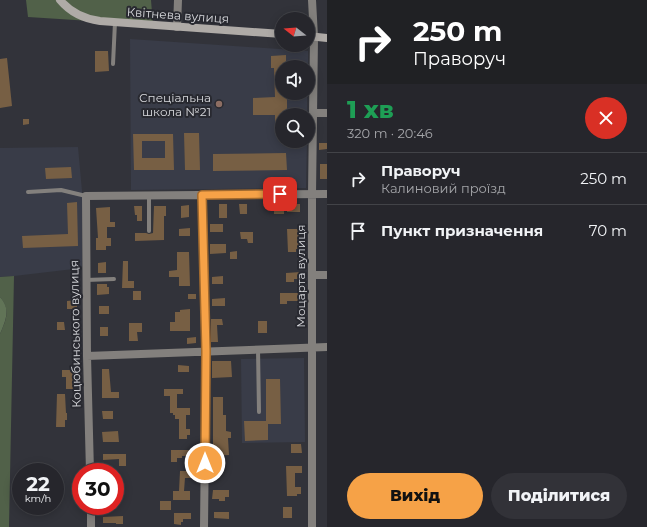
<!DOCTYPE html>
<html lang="uk">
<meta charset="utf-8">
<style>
:root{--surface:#26262c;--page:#323238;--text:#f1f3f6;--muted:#a4a5a9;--line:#424348;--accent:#f6a247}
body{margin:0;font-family:Montserrat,sans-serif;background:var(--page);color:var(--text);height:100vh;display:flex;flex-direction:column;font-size:15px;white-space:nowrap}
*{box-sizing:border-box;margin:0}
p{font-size:13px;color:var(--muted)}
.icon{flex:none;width:22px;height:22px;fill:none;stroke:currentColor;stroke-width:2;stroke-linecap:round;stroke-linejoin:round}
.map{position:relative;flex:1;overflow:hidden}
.side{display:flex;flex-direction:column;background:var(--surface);width:320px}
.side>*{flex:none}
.guide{background:#202124;color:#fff;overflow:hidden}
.needle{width:26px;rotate:287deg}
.tools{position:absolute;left:275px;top:12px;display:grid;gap:8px}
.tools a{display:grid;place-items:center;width:40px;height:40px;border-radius:50%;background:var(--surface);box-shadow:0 2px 10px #0003,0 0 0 1px var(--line);font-size:20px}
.speed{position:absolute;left:12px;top:463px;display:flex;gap:8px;font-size:20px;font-weight:700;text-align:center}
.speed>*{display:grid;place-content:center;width:52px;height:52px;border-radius:50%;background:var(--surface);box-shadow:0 2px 10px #0003,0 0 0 1px var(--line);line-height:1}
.speed small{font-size:10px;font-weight:400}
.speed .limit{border:6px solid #d22;background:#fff;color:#111}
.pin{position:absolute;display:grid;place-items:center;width:34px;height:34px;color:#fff;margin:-17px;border-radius:8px;box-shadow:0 2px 6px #0006}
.me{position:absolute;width:44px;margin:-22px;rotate:0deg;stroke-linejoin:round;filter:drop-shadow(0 0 3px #0008)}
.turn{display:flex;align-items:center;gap:14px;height:84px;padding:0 20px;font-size:18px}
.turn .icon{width:52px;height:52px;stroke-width:2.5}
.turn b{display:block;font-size:28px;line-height:34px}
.round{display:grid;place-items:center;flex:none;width:42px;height:42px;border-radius:21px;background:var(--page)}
.head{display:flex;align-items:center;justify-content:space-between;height:68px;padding:0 20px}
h1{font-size:24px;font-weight:800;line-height:30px;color:#1e9e55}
.cta{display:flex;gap:8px;margin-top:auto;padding:8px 20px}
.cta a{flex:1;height:46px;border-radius:24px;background:var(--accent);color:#111;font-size:16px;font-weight:800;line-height:46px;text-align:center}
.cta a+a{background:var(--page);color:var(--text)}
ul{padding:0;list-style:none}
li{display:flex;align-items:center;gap:12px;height:52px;padding:0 20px;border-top:1px solid var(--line)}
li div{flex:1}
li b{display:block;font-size:15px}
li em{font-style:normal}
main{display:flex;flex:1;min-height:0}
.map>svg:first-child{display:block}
</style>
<main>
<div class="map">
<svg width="327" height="527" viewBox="0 0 327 527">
<rect width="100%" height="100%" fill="#32333a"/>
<!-- built -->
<path fill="#393c48" d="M130 39 308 51V67H282V93H307V115H282V141H307L306 188 131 190Z
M78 147 82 191V268L14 276 0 277V148Z
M304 358 305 442 242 443 241 359Z"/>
<!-- green -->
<path fill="#516149" d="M26 0H151L153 25 28 17Z
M14 276 9 527H0V334C6 320 11 310 0 297V277Z"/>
<!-- forest -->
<path fill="#617457" d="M0 297C11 309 6 320 0 334Z"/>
<!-- building -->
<path fill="#775f44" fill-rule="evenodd" d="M95 51H108L109 71 95 72Z
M286 55V67H282V93H287V115H282V128H275V115H253V98L275 97 274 68H271V56Z
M7 58 12 106 0 108V59Z
M23 119H29V124L23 125Z
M184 133H199L200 170H185Z
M133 134H173L174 170H134ZM142 141H165V158H142Z
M319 143H327V149L319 150Z
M286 153 287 170 213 171V154Z
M320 164H327V179H320Z
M71 167 72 178 46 179 45 168Z
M77 202 78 246 23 248 22 236 68 234 67 203Z
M219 204H227V218H219Z
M239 204H247V214H240Z
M287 204H300V212H287Z
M189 205V217L181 218V206Z
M134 206H142V221H137V215H135Z
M154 206H166V216H164V240L135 241V233H146L149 234 153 233Z
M110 207V222H115V227H107V238H111V246H106V250H96V238H98L96 208Z
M274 207H284V214H274Z
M210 224H223V232H210Z
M190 228V236H179V229Z
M287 229H300L301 249H296V252H288Z
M240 232H253V243H248L247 239H241Z
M210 244H226V253L210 254Z
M237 251V259H230V252Z
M177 252H189L190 286H179V277H169V271L177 270Z
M123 261H128V281H134V288H122Z
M106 262V273H98V263Z
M301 272V279H294V282H286V273Z
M223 276V284H212V277Z
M97 284H107V287H109V294L97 295Z
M133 291H141V300H133Z
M280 293H302V301H287V304H280Z
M188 294H196V299H188Z
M225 298V306H212V299Z
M77 300V309H67V301Z
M99 306H109V314H99Z
M190 309V331H170V322H175V312H180V310Z
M211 319H222L223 325H217L218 342H211Z
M258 321H267V333H258Z
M57 322H64L65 330H57Z
M129 323H142V332H137L138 341H129Z
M100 327H108V336H100Z
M196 337V343L187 344V338Z
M212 361H231L232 377 212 378Z
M178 365 189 366V372H178Z
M102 369H109L111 392H119V398H102Z
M62 370H79V377H73V389H66V377H62Z
M266 379H280L281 424H268V440L245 441 244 421H266Z
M164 389H183V394H177V408H190V415H186V429H190V435H187V439H179V419H175V415H173V413H170V396H164Z
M57 394H65L66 413H67V420H65V427H56Z
M213 397H223V415H226V431L231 432V438H228L229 455 213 456Z
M102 411H113V419H103Z
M118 431 119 442H103L102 432Z
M291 444H301L302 453H291Z
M171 450H191V456H182V458H177V462H171Z
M103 454H126V466H119V459L103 460Z
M286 466H302V473H295V487H301V494H297V496H287Z
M180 471H191V478H185L184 491H190V500H173V491H179Z
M213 490H229V497H225V501H219V499H212Z
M160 501H171V510H160Z
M283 507H292V518H283Z
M214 512H229V519L214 518Z
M174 513H191V519H183V522H181V525L174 524Z
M123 516V524H116V523H103V517Z"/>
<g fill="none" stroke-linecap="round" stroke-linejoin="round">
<!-- service -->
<path stroke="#83807d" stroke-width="4" d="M113 64 115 22
M28 192 61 190 86 196
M149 196V231
M86 280 114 279
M258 349 259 412"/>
<!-- minor -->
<path stroke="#83807d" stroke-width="8" d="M177 27 178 0
M313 113H327
M202 195 206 351 204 527
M312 275H327
M87 356 327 347
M90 472 87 356 86 196 327 194
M91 506V527
M312 527V194L314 37 312 0"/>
<!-- secondary -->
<path stroke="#afaba7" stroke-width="8" d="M60 0C70 12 84 19 100 21L282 34
M308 36 327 38"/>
</g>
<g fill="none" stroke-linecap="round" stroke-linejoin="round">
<!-- route casing -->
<g stroke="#a0692e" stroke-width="10">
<path id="route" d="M205 463 206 351 202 195 280 194"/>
</g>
<!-- route -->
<use href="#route" stroke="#f6a247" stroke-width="7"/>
</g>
<!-- markers -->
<circle fill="#8d6e63" stroke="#282930" stroke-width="1.5" cx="219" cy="104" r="4"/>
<g text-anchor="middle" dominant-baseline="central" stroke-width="4" stroke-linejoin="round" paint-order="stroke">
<!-- street labels -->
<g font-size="12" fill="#d9dade" stroke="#282930">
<text transform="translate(178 15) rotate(4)">Квітнева вулиця</text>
<text transform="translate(300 276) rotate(-90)">Моцарта вулиця</text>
<text transform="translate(75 334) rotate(-91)">Коцюбинського вулиця</text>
</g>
<!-- poi labels -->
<g font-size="12" fill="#d9dade" stroke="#282930" text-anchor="end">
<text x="211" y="97">Спеціальна<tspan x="211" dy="14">школа №21</tspan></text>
</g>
</g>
</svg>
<div class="tools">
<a><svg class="needle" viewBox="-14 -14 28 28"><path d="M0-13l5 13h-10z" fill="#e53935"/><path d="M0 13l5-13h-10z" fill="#a4a5a9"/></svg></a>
<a><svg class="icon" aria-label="sound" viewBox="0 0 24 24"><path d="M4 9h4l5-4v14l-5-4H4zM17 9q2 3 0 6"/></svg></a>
<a><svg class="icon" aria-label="search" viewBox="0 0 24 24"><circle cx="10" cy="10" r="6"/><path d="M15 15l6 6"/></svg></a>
</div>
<div class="speed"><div>22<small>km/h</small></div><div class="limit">30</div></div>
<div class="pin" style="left:280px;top:194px;background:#d93025"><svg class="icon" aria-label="arrive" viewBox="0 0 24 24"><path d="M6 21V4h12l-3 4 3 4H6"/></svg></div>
<svg class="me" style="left:205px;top:463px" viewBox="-20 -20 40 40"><circle r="17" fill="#f6a247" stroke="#fff" stroke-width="3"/><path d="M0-11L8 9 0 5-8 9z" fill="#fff"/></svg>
</div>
<section class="side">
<div class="guide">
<div class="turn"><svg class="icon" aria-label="right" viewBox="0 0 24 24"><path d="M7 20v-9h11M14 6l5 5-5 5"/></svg><div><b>250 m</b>Праворуч</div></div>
</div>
<div class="head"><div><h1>1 хв</h1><p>320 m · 20:46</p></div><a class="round" style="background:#d93025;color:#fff"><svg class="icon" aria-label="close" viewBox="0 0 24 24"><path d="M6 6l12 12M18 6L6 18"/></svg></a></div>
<ul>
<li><svg class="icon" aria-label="right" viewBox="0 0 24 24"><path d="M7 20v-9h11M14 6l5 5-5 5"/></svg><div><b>Праворуч</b><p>Калиновий проїзд</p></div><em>250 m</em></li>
<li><svg class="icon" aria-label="arrive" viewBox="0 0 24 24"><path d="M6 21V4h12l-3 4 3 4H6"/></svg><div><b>Пункт призначення</b></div><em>70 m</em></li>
</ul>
<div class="cta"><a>Вихід</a><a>Поділитися</a></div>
</section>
</main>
